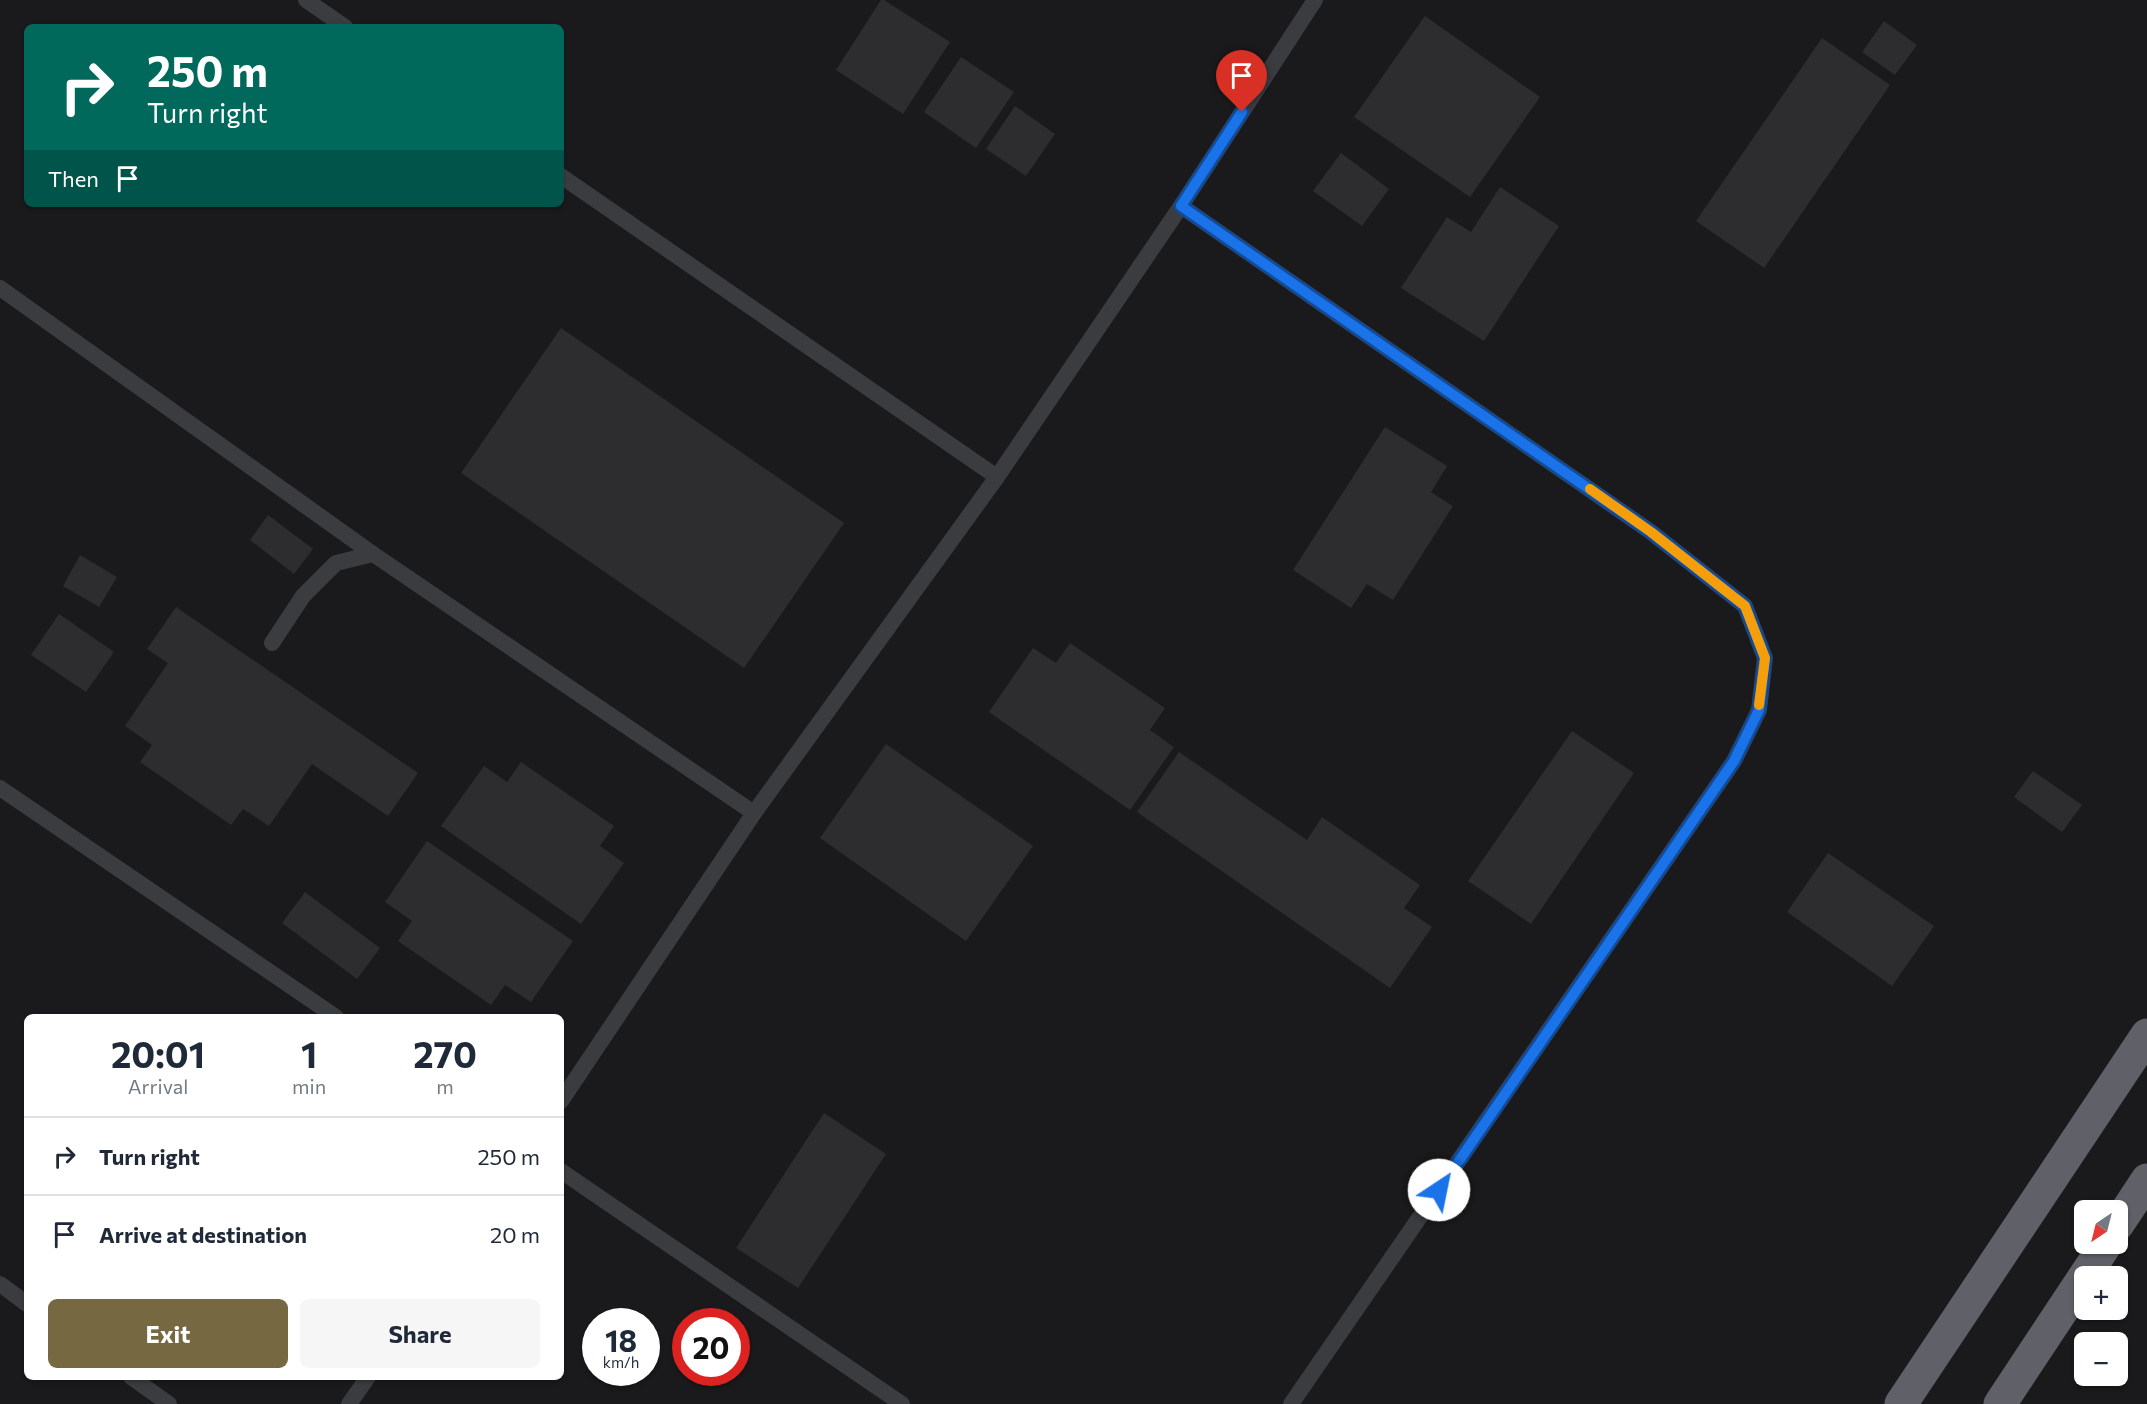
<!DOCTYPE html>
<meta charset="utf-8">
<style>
:root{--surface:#fff;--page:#f6f6f7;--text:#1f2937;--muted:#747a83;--line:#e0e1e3;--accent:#766941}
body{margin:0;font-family:Commissioner,sans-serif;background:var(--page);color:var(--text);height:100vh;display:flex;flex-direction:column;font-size:22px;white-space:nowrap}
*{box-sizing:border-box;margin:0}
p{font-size:20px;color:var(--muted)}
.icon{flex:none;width:33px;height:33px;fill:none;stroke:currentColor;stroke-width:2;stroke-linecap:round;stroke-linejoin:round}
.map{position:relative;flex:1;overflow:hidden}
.sheet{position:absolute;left:24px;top:1014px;width:540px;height:366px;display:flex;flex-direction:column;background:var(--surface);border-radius:9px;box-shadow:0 2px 4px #0004}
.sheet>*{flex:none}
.guide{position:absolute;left:24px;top:24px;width:540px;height:183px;border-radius:9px;box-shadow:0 2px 4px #0004;background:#00695c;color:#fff;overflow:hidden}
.needle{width:39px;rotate:215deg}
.buttons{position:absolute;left:2074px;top:1200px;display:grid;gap:12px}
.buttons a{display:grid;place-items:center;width:54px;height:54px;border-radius:9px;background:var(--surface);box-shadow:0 2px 4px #0004;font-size:30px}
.speed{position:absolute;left:582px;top:1308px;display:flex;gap:12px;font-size:30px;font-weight:700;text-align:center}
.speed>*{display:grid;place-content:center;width:78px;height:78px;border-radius:50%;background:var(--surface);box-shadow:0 2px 4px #0004;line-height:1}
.speed small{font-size:15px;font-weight:400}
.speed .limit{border:9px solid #d22;background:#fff;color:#111}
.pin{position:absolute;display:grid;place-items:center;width:51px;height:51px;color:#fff;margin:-62px -26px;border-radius:50% 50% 50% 0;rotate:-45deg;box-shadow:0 0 6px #0007}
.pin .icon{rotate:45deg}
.me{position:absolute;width:66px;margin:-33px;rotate:34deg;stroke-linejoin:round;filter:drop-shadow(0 0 4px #0008)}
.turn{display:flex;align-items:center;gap:21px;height:126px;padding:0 24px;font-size:27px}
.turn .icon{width:78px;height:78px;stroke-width:2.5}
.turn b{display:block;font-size:42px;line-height:51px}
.then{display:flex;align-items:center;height:57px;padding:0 24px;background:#0003;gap:12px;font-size:22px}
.eta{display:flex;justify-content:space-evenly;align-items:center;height:102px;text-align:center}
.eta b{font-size:36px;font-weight:700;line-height:42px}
.cta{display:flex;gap:12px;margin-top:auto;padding:12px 24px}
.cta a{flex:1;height:69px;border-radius:9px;background:var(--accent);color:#fff;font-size:24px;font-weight:700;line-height:69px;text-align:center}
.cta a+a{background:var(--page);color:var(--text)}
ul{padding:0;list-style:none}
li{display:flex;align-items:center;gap:18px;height:78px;padding:0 24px;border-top:2px solid var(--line)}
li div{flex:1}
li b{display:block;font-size:22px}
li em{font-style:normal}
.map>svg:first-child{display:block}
</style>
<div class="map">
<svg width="2147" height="1404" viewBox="0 0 2147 1404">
<rect width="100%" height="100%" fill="#1a1a1c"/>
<!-- building -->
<path fill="#2d2d2f" d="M881 0H884L950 42 903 114 836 70Z
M1425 16 1540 97 1470 197 1354 117Z
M1884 21 1917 45 1895 75 1862 52Z
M1822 38 1890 85 1764 268 1696 221Z
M961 57 1014 92 976 148 924 112Z
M1015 106 1055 134 1026 176 986 149Z
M1341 153 1389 189 1362 226 1313 191Z
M1500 187 1559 226 1484 341 1401 288 1447 217 1471 232Z
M561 328 844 523 744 668 461 473Z
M1385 427 1447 466 1431 492 1453 506 1393 600 1367 584 1351 608 1293 570Z
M268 515 313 549 294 574 250 540Z
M80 555 117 577 99 607 63 586Z
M176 607 418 773 388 816 312 764 269 826 243 809 231 825 140 762 152 745 125 726 168 663 147 649Z
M59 614 114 652 86 692 31 655Z
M1070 643 1165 708 1150 730 1174 747 1130 810 989 712 1033 648 1056 663Z
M1572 731 1634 773 1531 924 1468 881Z
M886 744 1033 846 966 941 820 838Z
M1179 752 1307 840 1322 817 1420 885 1404 908 1432 927 1390 988 1137 812Z
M521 762 614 826 600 846 624 863 581 924 441 826 484 766 507 782Z
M2033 771 2082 805 2062 832 2014 797Z
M427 841 573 941 531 1002 505 985 491 1005 398 941 412 921 385 902Z
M1828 853 1934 926 1892 986 1787 912Z
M305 892 380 948 357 979 282 923Z
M824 1113 886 1154 798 1288 736 1248Z"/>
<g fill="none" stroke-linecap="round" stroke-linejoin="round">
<!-- service -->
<path stroke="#3b3c40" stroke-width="16" d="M306 0 345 27
M561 176 997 477
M1181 206 1651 532 1745 606 1765 658 1759 710 1734 761 1291 1404
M0 288 373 554
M272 643 303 596 336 563 373 554 754 813
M0 788 336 1017
M561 1101 754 813 997 477 1181 206 1315 0
M561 1171 902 1404
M0 1284 27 1304
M131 1377 169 1404
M349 1404 368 1377"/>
<!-- trunk -->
<path stroke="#606168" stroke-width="33" d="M2118 1224 2147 1180
M1901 1404 2147 1035
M2000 1404 2106 1244"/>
</g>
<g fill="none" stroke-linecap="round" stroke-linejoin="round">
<!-- route casing -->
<g stroke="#114b97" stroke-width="15">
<path id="route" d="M1242 112 1181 206 1651 532 1745 606 1765 658 1759 710 1734 761 1439 1190"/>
</g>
<!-- route -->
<use href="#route" stroke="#1a73e8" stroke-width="10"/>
<!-- slow -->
<path stroke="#f59e0b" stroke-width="10" d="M1590 489 1651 532 1745 606 1765 658 1759 705"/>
</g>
</svg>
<div class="buttons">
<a><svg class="needle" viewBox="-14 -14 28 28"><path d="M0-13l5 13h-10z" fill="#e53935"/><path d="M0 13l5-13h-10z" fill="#747a83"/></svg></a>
<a>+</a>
<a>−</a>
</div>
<div class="speed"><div>18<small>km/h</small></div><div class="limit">20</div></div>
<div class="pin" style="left:1242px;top:112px;background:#d93025"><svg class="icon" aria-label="arrive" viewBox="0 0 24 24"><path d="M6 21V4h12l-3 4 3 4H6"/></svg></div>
<svg class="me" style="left:1439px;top:1190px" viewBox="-20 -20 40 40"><circle r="19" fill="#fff"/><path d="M0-13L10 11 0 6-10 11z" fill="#1a73e8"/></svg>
<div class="guide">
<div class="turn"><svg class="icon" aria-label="right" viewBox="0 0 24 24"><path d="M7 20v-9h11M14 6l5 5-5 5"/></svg><div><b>250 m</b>Turn right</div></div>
<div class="then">Then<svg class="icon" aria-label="arrive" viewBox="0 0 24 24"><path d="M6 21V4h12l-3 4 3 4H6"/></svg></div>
</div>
<section class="sheet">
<div class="eta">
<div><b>20:01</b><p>Arrival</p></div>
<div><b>1</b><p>min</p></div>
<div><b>270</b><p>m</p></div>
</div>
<ul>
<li><svg class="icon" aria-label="right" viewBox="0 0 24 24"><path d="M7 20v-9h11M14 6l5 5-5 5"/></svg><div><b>Turn right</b></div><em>250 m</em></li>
<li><svg class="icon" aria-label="arrive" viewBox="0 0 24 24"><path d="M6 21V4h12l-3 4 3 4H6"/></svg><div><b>Arrive at destination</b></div><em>20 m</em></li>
</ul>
<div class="cta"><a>Exit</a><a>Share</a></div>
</section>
</div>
